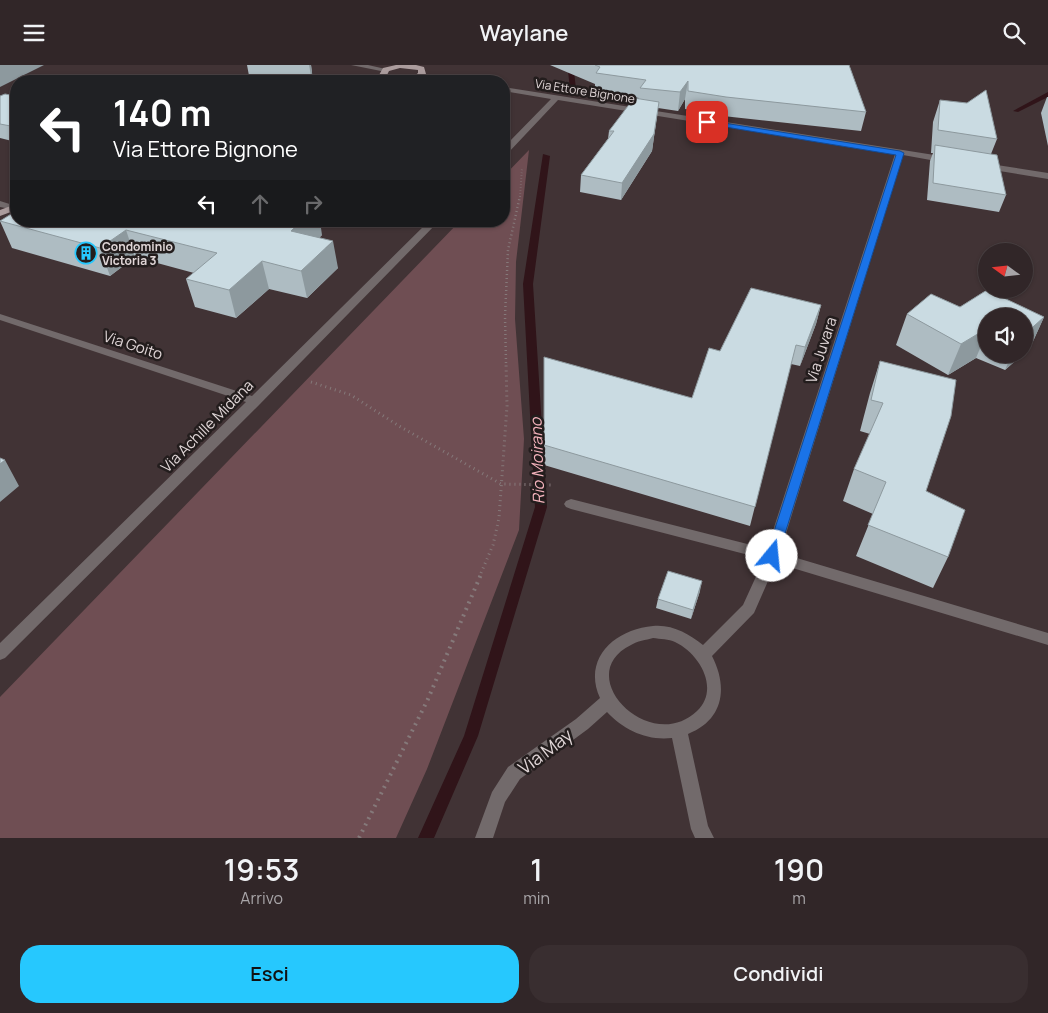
<!DOCTYPE html>
<html lang="it">
<style>
:root{--surface:#312628;--page:#392e30;--text:#f1f3f6;--muted:#a8a5a8;--line:#4c4345;--accent:#26c8fe}
body{margin:0;font-family:Manrope,sans-serif;background:var(--page);color:var(--text);height:100vh;display:flex;flex-direction:column;font-size:19px;white-space:nowrap}
*{box-sizing:border-box;margin:0}
p{font-size:16px;color:var(--muted)}
.icon{flex:none;width:28px;height:28px;fill:none;stroke:currentColor;stroke-width:2;stroke-linecap:round;stroke-linejoin:round}
.map{position:relative;height:773px;overflow:hidden}
.side{display:flex;flex-direction:column;background:var(--surface);flex:1}
.side>*{flex:none}
.guide{position:absolute;left:10px;top:10px;width:500px;height:152px;border-radius:20px;box-shadow:0 1px 4px #0004,0 0 0 1px var(--line);background:#202124;color:#fff;overflow:hidden}
.needle{width:32px;rotate:285deg}
.tools{position:absolute;left:978px;top:178px;display:grid;gap:10px}
.tools a{display:grid;place-items:center;width:55px;height:55px;border-radius:50%;background:var(--surface);box-shadow:0 1px 4px #0004,0 0 0 1px var(--line);font-size:25px}
.pin{position:absolute;display:grid;place-items:center;width:42px;height:42px;color:#fff;margin:-21px;border-radius:10px;box-shadow:0 2px 8px #0006}
.me{position:absolute;width:55px;margin:-28px;rotate:17deg;stroke-linejoin:round;filter:drop-shadow(0 0 4px #0008)}
.turn{display:flex;align-items:center;gap:18px;height:105px;padding:0 20px;font-size:22px}
.turn .icon{width:65px;height:65px;stroke-width:2.5}
.turn b{display:block;font-size:35px;line-height:42px}
.lanes{display:flex;align-items:center;height:48px;padding:0 20px;background:#0003;justify-content:center;gap:25px;direction:ltr}
.lanes .off{opacity:.35}
.eta{display:flex;justify-content:space-evenly;align-items:center;height:85px;text-align:center}
.eta b{font-size:30px;font-weight:600;line-height:35px}
.primary-button{display:flex;gap:10px;margin-top:auto;padding:10px 20px}
.primary-button a{flex:1;height:58px;border-radius:20px;background:var(--accent);color:#111;font-size:20px;font-weight:600;line-height:58px;text-align:center}
.primary-button a+a{background:var(--page);color:var(--text)}
header{display:flex;justify-content:space-between;align-items:center;height:65px;padding:0 20px;background:var(--surface);font-size:22px;font-weight:600}
.map>svg:first-child{display:block}
</style>
<header><svg class="icon" aria-label="menu" viewBox="0 0 24 24"><path d="M4 6h16M4 12h16M4 18h16"/></svg>Waylane<svg class="icon" aria-label="search" viewBox="0 0 24 24"><circle cx="10" cy="10" r="6"/><path d="M15 15l6 6"/></svg></header>
<div class="map">
<svg width="1048" height="773" viewBox="0 0 1048 773">
<rect width="100%" height="100%" fill="#413335"/>
<!-- green -->
<path fill="#6f4e53" d="M529 85 516 197 515 254 524 374 519 465 427 704 396 773H0V632L460 156H504V111Z"/>
<g fill="none" stroke-linecap="round" stroke-linejoin="round">
<!-- stream -->
<path fill="#301419" fill-rule="evenodd" d="M571 4 574 6 576 24 573 26 570 24 568 6Z
M1048 27V32L1018 47 1013 46Z
M543 89 550 91 533 219 547 442 478 671 434 773H418L464 671 535 442 523 219Z"/>
<!-- path-far3 -->
<path stroke="#85797a" stroke-width="2" stroke-dasharray="0.5 2.5" stroke-linecap="butt" d="M520 132 522 103"/>
<!-- path-far2 -->
<path stroke="#85797a" stroke-width="2.5" stroke-dasharray="1 3" stroke-linecap="butt" d="M506 298 505 251 508 185 520 131"/>
<!-- path-far1 -->
<path stroke="#85797a" stroke-width="3" stroke-dasharray="1 4" stroke-linecap="butt" d="M311 317 351 330 399 361 501 419 553 420
M481 508 493 480 499 453 507 341 506 297"/>
<!-- path -->
<path stroke="#85797a" stroke-width="4" stroke-dasharray="2 5" stroke-linecap="butt" d="M359 773 428 634 482 507"/>
<!-- minor -->
<path fill="#726a6b" fill-rule="evenodd" d="M351 0H368L390 5 386 7Z
M418 9 455 14 459 16H442L421 13H418Z
M504 22 947 92 951 95 947 98 903 90 780 488 1048 568V580L776 498 754 548 712 591C728 622 724 655 688 669L708 761 714 773H695L691 764 672 673C647 676 624 665 607 647L588 664 520 714 505 737 493 773H475L492 727 508 702 576 654 600 633C582 594 615 564 653 561 672 559 689 569 703 580L743 540 764 494 571 444 566 442 564 439 566 436 571 434 767 484 895 89 558 35 507 89H504V82L551 34 504 26ZM653 573C660 574 669 574 675 577 700 589 720 624 697 646 650 691 570 610 631 580 637 576 646 575 653 573Z
M984 98 1048 108V114L981 103V99Z
M0 136 16 141V145L0 142Z
M429 156H439L260 339 5 593 0 595V578L246 337 0 255V249L252 331Z"/>
<!-- major -->
<path fill="#ab9c9d" fill-rule="evenodd" d="M396 0H416L424 2 426 9C416 20 389 21 379 10L383 3ZM400 3 418 5V8C409 16 397 17 387 10L389 6Z
M16 139V145L0 151V145Z"/>
</g>
<!-- wall -->
<path fill="#aebcc2" d="M247 0H311L313 16H250Z
M550 0H849L866 47 861 66 723 51 685 44V34L678 46 658 43 652 86 621 135 580 127 581 110 608 74 609 66 639 33 595 26V19Z
M0 31H16V77L0 73Z
M1047 32H1048V81L1041 48Z
M940 35 997 74 991 89 1006 130 999 147 927 135 930 96 933 88H931L933 57Z
M0 156 322 170 319 173 338 203 307 233 269 224 236 253 195 242 186 214 194 208 135 192 110 211 12 183Z
M987 225 1044 252 1030 283 1024 288V251H986V289H1023L1005 305 976 293 948 310 896 280 907 249 931 229 960 242Z
M821 240 816 259 800 301 791 299 750 461 544 400V311L692 333 720 286Z
M880 296 948 492 933 523 856 491 873 449 843 436 854 404 870 369 860 366 870 328Z
M700 526 691 554 656 543 658 534Z"/>
<!-- shaded-wall -->
<path fill="#8d999e" d="M0 0H44L0 22Z
M309 0H311L313 16H312Z
M688 16 685 34 678 46 680 27Z
M659 37 652 86 621 135 622 118Z
M302 156H320L322 170 296 193 291 166Z
M126 165 135 192 110 211 100 183Z
M333 176 338 203 307 233 301 206Z
M262 196 269 224 236 253 229 225Z
M821 240 816 259 800 301 805 282Z
M1044 252 1030 283 1024 288V270Z
M986 264V269L976 293 948 310 961 279Z
M1012 289H1023L1005 305Z
M5 395 19 421 0 437V399Z
M702 516 700 526 691 554 693 545Z"/>
<!-- building -->
<path fill="#cadbe2" stroke="#8d999e" d="M595 0H849L866 47 726 32 688 26V16L680 27 640 23 646 15 596 8 600 2Z
M986 25 997 74 938 65 940 35 967 38Z
M5 29 16 31V62L0 59V31Z
M634 33 659 37 654 69 622 118 581 110 614 66H609Z
M935 80 997 90 1006 130 933 118Z
M16 146V156H302L291 166 333 176 301 206 262 196 229 225 186 214 217 188 126 165 100 183 0 156Z
M751 223 821 240 805 282 796 280 755 442 544 380V292L692 333 709 283 720 286Z
M987 225 1044 252 1024 270V251H986V264L961 279 907 249 931 229 960 242Z
M880 296 956 315 951 351 926 426 965 445 948 492 868 460 886 417 854 404 883 338 871 335Z
M0 393 5 395 0 399Z
M668 506 702 516 693 545 658 534Z"/>
<!-- route -->
<path fill="#1a73e8" stroke="#114b97" d="M705 55 900 86 904 88 778 491 776 494H767L766 491 896 90 707 59 704 57Z"/>
<!-- icons -->
<defs>
<g id="building-ring" transform="scale(1.125)"><circle r="9.5" fill="#231d1d" stroke="#26c8fe" stroke-width="1.5"/><path d="M-4-6H4V6H1V3H-1V6H-4ZM-2.5-4.3h1.7v1.8h-1.7ZM.8-4.3h1.7v1.8H.8ZM-2.5-1h1.7V.8h-1.7ZM.8-1h1.7V.8H.8Z" fill="#26c8fe"/></g>
</defs>
<g fill-rule="evenodd">
<use href="#building-ring" x="86" y="188"/>
</g>
<g text-anchor="middle" dominant-baseline="central" stroke-width="5" stroke-linejoin="round" paint-order="stroke">
<!-- far-street labels -->
<g font-size="12" fill="#e0d6d7" stroke="#231d1d">
<text transform="translate(585 26) rotate(9)">Via Ettore Bignone</text>
</g>
<!-- far-poi labels -->
<g font-size="12" font-weight="bold" fill="#e0d6d7" stroke="#231d1d" text-anchor="start">
<text x="102" y="181">Condominio<tspan x="102" dy="14">Victoria 3</tspan></text>
</g>
<!-- street labels -->
<g font-size="15" fill="#e0d6d7" stroke="#231d1d">
<text transform="translate(133 280) rotate(18)">Via Goito</text>
<text transform="translate(821 285) rotate(-72)">Via Juvara</text>
<text transform="translate(207 361) rotate(-45)">Via Achille Midana</text>
</g>
<!-- water labels -->
<g font-size="16" font-style="italic" fill="#f3b2bb" stroke="#231d1d">
<text transform="translate(537 396) rotate(-92)">Rio Moirano</text>
</g>
<!-- near-street labels -->
<g font-size="18" fill="#e0d6d7" stroke="#231d1d">
<text transform="translate(545 686) rotate(-37)">Via May</text>
</g>
</g>
</svg>
<div class="tools">
<a><svg class="needle" viewBox="-14 -14 28 28"><path d="M0-13l5 13h-10z" fill="#e53935"/><path d="M0 13l5-13h-10z" fill="#a8a5a8"/></svg></a>
<a><svg class="icon" aria-label="sound" viewBox="0 0 24 24"><path d="M4 9h4l5-4v14l-5-4H4zM17 9q2 3 0 6"/></svg></a>
</div>
<div class="pin" style="left:707px;top:57px;background:#d93025"><svg class="icon" aria-label="arrive" viewBox="0 0 24 24"><path d="M6 21V4h12l-3 4 3 4H6"/></svg></div>
<svg class="me" style="left:772px;top:491px" viewBox="-20 -20 40 40"><circle r="19" fill="#fff"/><path d="M0-13L10 11 0 6-10 11z" fill="#1a73e8"/></svg>
<div class="guide">
<div class="turn"><svg class="icon" aria-label="left" viewBox="0 0 24 24"><path d="M17 20v-9H6M10 6l-5 5 5 5"/></svg><div><b>140 m</b>Via Ettore Bignone</div></div>
<div class="lanes"><svg class="icon" aria-label="left" viewBox="0 0 24 24"><path d="M17 20v-9H6M10 6l-5 5 5 5"/></svg><svg class="icon off" aria-label="ahead" viewBox="0 0 24 24"><path d="M12 20V5M6 11l6-6 6 6"/></svg><svg class="icon off" aria-label="right" viewBox="0 0 24 24"><path d="M7 20v-9h11M14 6l5 5-5 5"/></svg></div>
</div>
</div>
<section class="side">
<div class="eta">
<div><b>19:53</b><p>Arrivo</p></div>
<div><b>1</b><p>min</p></div>
<div><b>190</b><p>m</p></div>
</div>
<div class="primary-button"><a>Esci</a><a>Condividi</a></div>
</section>
